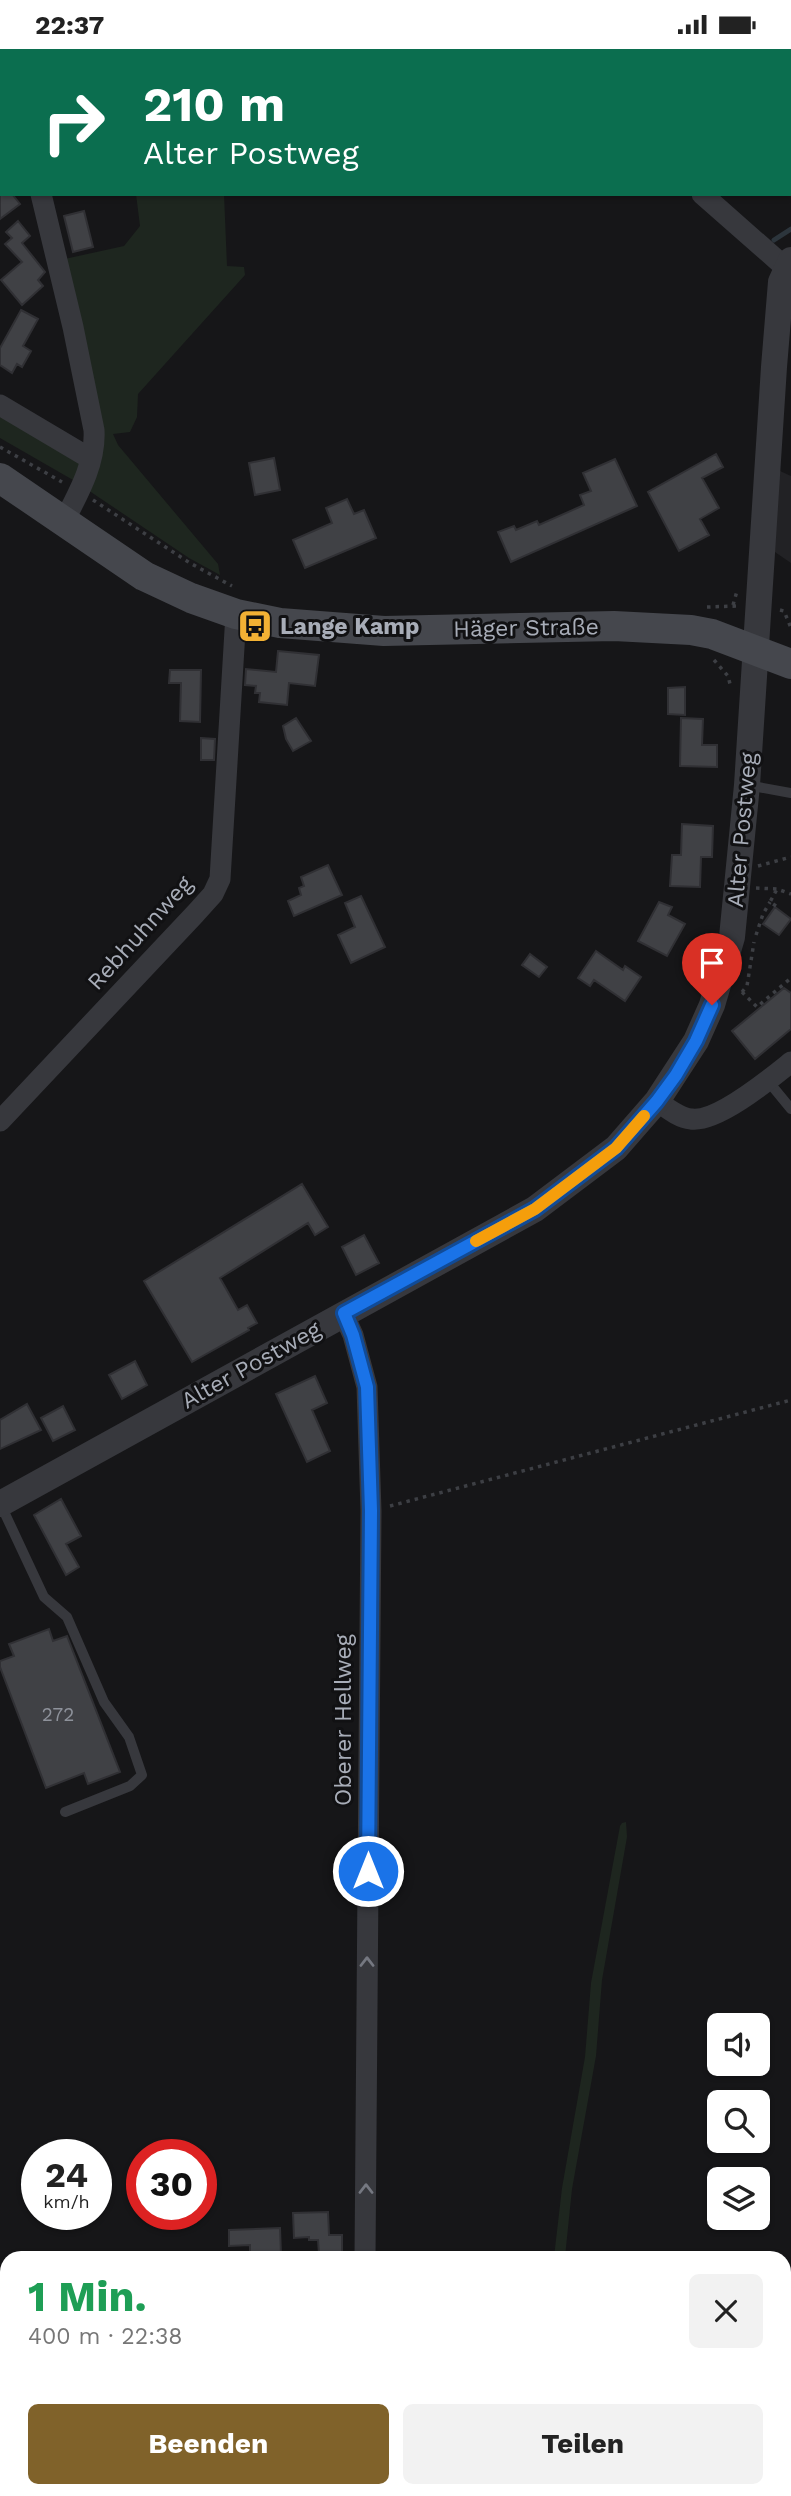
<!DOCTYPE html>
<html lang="de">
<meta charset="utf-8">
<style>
:root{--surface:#fff;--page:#f2f2f2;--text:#222;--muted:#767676;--accent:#80622a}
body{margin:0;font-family:"Work Sans",sans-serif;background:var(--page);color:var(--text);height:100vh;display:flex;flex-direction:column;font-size:26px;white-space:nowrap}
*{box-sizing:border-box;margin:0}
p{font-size:23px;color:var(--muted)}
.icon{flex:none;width:38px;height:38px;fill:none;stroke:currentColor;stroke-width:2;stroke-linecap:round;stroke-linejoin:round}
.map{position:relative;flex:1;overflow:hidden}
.panel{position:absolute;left:0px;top:2202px;width:791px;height:247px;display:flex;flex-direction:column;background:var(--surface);border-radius:21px 21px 0 0;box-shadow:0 2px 5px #0004}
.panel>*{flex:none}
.hud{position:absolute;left:0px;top:0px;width:791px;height:147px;box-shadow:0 2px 5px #0004;background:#0b6e4f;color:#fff;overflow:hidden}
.tools{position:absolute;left:707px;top:1964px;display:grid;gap:14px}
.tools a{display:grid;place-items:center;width:63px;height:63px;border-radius:10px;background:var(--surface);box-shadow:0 2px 5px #0004;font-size:35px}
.speed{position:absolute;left:21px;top:2090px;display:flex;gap:14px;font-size:35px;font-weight:700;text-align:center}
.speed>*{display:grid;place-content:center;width:91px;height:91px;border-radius:50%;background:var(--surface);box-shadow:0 2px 5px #0004;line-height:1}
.speed small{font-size:18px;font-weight:400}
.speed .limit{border:10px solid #d22;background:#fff;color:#111}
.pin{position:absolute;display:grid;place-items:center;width:60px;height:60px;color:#fff;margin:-72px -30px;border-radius:50% 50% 50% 0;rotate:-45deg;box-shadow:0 0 7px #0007}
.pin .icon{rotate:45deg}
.me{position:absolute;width:77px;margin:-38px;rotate:0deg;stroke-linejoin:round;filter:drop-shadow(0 0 5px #0008)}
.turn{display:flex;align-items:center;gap:24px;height:147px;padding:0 28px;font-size:32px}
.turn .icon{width:91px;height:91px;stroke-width:2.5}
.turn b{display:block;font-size:49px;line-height:60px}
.round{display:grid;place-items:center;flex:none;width:74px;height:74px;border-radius:10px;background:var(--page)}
.overview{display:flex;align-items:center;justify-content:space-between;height:119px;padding:0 28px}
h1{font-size:42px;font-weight:700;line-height:52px;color:#1e9e55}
.primary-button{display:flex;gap:14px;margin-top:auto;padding:14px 28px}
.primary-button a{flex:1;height:80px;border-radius:10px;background:var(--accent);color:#fff;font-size:28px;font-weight:700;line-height:80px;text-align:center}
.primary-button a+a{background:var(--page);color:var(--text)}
.status{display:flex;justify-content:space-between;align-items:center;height:49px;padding:0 35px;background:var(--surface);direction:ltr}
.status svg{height:19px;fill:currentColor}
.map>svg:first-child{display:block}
</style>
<div class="status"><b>22:37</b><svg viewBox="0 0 49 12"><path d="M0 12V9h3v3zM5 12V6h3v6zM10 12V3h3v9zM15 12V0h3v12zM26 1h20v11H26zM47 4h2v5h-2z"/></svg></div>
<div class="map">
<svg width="791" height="2447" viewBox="0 0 791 2447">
<rect width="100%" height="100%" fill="#161618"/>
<!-- built -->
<path fill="#222225" d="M769 417 791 427V514L772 501Z"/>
<!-- green -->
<path fill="#1e261f" d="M136 145H224L227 217 244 218 245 226 138 345 137 368 130 383 113 385 118 396 218 515 220 526 189 509 73 431 0 389V346L95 402 60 211 124 197 140 177Z
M626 1773 627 1788 602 1931 596 2007 572 2140 565 2208H554L562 2139 585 2008 591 1934 620 1777 622 1774Z"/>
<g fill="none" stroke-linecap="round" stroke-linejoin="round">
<!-- stream -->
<path stroke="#2c353c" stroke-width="5" d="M774 191 791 180"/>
</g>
<!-- building -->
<path fill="#404145" stroke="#303034" stroke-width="2" d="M0 145H12L20 155 0 170Z
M84 162 93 198 73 203 64 167Z
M18 172 30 187 22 194 45 223 38 231 43 237 22 256 1 231 22 213 5 195 12 189 6 183Z
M21 261 38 270 23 297 31 302 22 318 17 315 12 324 0 316V299Z
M716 405 723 418 702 429 719 459 700 470 709 486 679 502 648 443Z
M274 409 280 441 255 446 249 414Z
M615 410 637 457 511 513 498 483 514 477 516 481 537 472 539 476 584 456 580 446 591 442 583 424Z
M347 450 354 465 364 461 376 489 305 519 293 491 332 474 326 459Z
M278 602 319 606 315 637 289 634 287 656 259 653 260 644H255L256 637 245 636 246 620 276 623Z
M170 621H201L200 673 180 672 181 634H169Z
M685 638V666L668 665V639Z
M296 669 311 692 293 702 286 690 283 677Z
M681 669 703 670 702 696H717V718L680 717Z
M201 689 215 690 214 711H201Z
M682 775 713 777 712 808H701L700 838 670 837 672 806H681Z
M328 816 342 846 294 867 288 852 301 846 299 839 304 837 301 828Z
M361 847 385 898 351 914 338 886 355 878 345 854Z
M659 853 672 858 668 866 685 875 667 907 638 892Z
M775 858 791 870 779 886 763 875Z
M596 902 623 921 625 917 641 928 625 952 594 931 590 937 578 929Z
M530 905 547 918 539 928 522 916Z
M784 939 791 944V980L755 1010 732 982Z
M302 1135 328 1178 315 1186 308 1174 220 1229 238 1261 247 1256 257 1274 248 1279 249 1281 192 1313 144 1232Z
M364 1186 379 1214 356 1226 342 1198Z
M135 1312 147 1336 122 1350 109 1326Z
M315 1327 327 1354 312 1361 330 1402 307 1413 276 1345Z
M27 1355 41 1381 0 1400V1371Z
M63 1357 75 1381 53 1392 41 1369Z
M61 1450 81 1487 66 1495 79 1518 66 1526 34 1466Z
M49 1580 53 1592 67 1587 120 1723 88 1735 84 1724 46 1739 0 1618V1612L14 1607 9 1595Z
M328 2163 329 2186H342V2205H319L318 2191H309V2188L294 2189 293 2164Z
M280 2179 281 2206 250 2207V2196L229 2197V2181Z"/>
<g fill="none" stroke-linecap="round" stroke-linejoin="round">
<!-- path -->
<path stroke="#3d3f44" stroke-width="3.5" stroke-dasharray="3.5 5" stroke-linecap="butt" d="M0 398 62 433
M93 451 190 514 232 537
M733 556 737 542
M707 558 737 557
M780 561 784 562 791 579
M714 611 728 627 731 639
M758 817 791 808
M756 839 777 840 791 845
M776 857 770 853 777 840
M756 886 763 865 770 853
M742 943 747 937 754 893
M742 943 757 958 791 929
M390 1457 791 1351"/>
<!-- service -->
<path stroke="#37383d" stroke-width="10" d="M747 736 791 744
M768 1032 791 1060
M0 1454 44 1548 67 1568 104 1653 129 1688 142 1726 130 1737 65 1763"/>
<!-- minor -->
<path stroke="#37383d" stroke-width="21" d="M5 0 6 2
M561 0 562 2
M41 145 73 278 94 381C96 414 78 445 63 474
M702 145 786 219
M0 356 91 410
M657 1052C667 1059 679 1069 691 1070 717 1074 771 1029 791 1013
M0 1072 195 865 213 845 220 830 236 565
M343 1264 353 1286 367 1338 371 1462 365 2208
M351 2447 352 2441"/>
<!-- tertiary -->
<path stroke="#37383d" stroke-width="26" d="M0 1455 535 1160 616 1099 657 1052 696 992 712 956 732 888 747 736 774 318 781 233 791 211"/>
<!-- secondary -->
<path stroke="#45474d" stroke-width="30" d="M0 429 144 527 191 549 236 565 280 574 384 582 614 577 691 581 712 585 791 615"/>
</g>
<!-- one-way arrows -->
<defs><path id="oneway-chevron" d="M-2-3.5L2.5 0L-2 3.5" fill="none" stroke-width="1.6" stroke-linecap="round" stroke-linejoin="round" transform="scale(1.75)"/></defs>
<g stroke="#757881">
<use href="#oneway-chevron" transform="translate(367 1913) rotate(-90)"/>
<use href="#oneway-chevron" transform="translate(366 2140) rotate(-90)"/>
</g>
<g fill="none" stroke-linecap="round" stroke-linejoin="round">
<!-- route casing -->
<g stroke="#114b97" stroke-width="18">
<path id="route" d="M368 1822 371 1462 367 1338 353 1286 344 1264 535 1160 616 1099 657 1052 676 1026 696 992 712 956"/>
</g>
<!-- route -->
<use href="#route" stroke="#1a73e8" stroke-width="12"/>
<!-- slow -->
<path stroke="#f59e0b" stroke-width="12" d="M476 1192 535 1160 616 1099 644 1067"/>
</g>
<!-- icons -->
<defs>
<g id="bus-square" transform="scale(1.75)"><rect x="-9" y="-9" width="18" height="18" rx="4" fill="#f2b134" stroke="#111113"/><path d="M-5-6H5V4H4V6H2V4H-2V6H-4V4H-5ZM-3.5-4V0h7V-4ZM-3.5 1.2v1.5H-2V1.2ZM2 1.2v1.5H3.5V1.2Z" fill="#111"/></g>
</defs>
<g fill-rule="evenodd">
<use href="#bus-square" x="255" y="577"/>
</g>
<g text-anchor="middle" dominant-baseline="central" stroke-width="6" stroke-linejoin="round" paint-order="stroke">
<!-- number labels -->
<g font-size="19" fill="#8e929b">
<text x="58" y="1665">272</text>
</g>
<!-- poi labels -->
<g font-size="23" font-weight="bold" fill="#a8adb8" stroke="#111113" text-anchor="start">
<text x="280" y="577">Lange Kamp</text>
</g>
<!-- street labels -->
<g font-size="23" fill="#a8adb8" stroke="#111113">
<text transform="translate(526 579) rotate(-1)">Häger Straße</text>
<text transform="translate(742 781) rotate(-85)">Alter Postweg</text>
<text transform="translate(140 884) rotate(-48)">Rebhuhnweg</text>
<text transform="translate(251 1316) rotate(-29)">Alter Postweg</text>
<text transform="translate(343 1671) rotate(-90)">Oberer Hellweg</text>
</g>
</g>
</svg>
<div class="tools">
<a><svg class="icon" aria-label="sound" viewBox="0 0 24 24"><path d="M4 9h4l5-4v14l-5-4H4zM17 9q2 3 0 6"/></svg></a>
<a><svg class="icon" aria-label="search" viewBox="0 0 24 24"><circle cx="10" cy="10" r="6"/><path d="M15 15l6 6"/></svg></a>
<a><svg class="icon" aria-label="layers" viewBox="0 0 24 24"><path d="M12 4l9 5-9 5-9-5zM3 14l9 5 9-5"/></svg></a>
</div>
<div class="speed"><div>24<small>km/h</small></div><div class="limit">30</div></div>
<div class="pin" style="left:712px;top:956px;background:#d93025"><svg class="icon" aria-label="arrive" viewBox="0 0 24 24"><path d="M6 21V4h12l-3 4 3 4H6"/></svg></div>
<svg class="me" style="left:368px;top:1822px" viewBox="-20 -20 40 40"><circle r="17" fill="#1a73e8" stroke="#fff" stroke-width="3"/><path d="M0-11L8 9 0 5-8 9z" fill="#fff"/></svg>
<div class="hud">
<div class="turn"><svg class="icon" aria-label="right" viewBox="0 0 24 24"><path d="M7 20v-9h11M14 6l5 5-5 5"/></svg><div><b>210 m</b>Alter Postweg</div></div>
</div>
<section class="panel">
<div class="overview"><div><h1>1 Min.</h1><p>400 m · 22:38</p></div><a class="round"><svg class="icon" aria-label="close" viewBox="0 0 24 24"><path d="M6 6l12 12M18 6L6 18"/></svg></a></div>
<div class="primary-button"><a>Beenden</a><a>Teilen</a></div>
</section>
</div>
